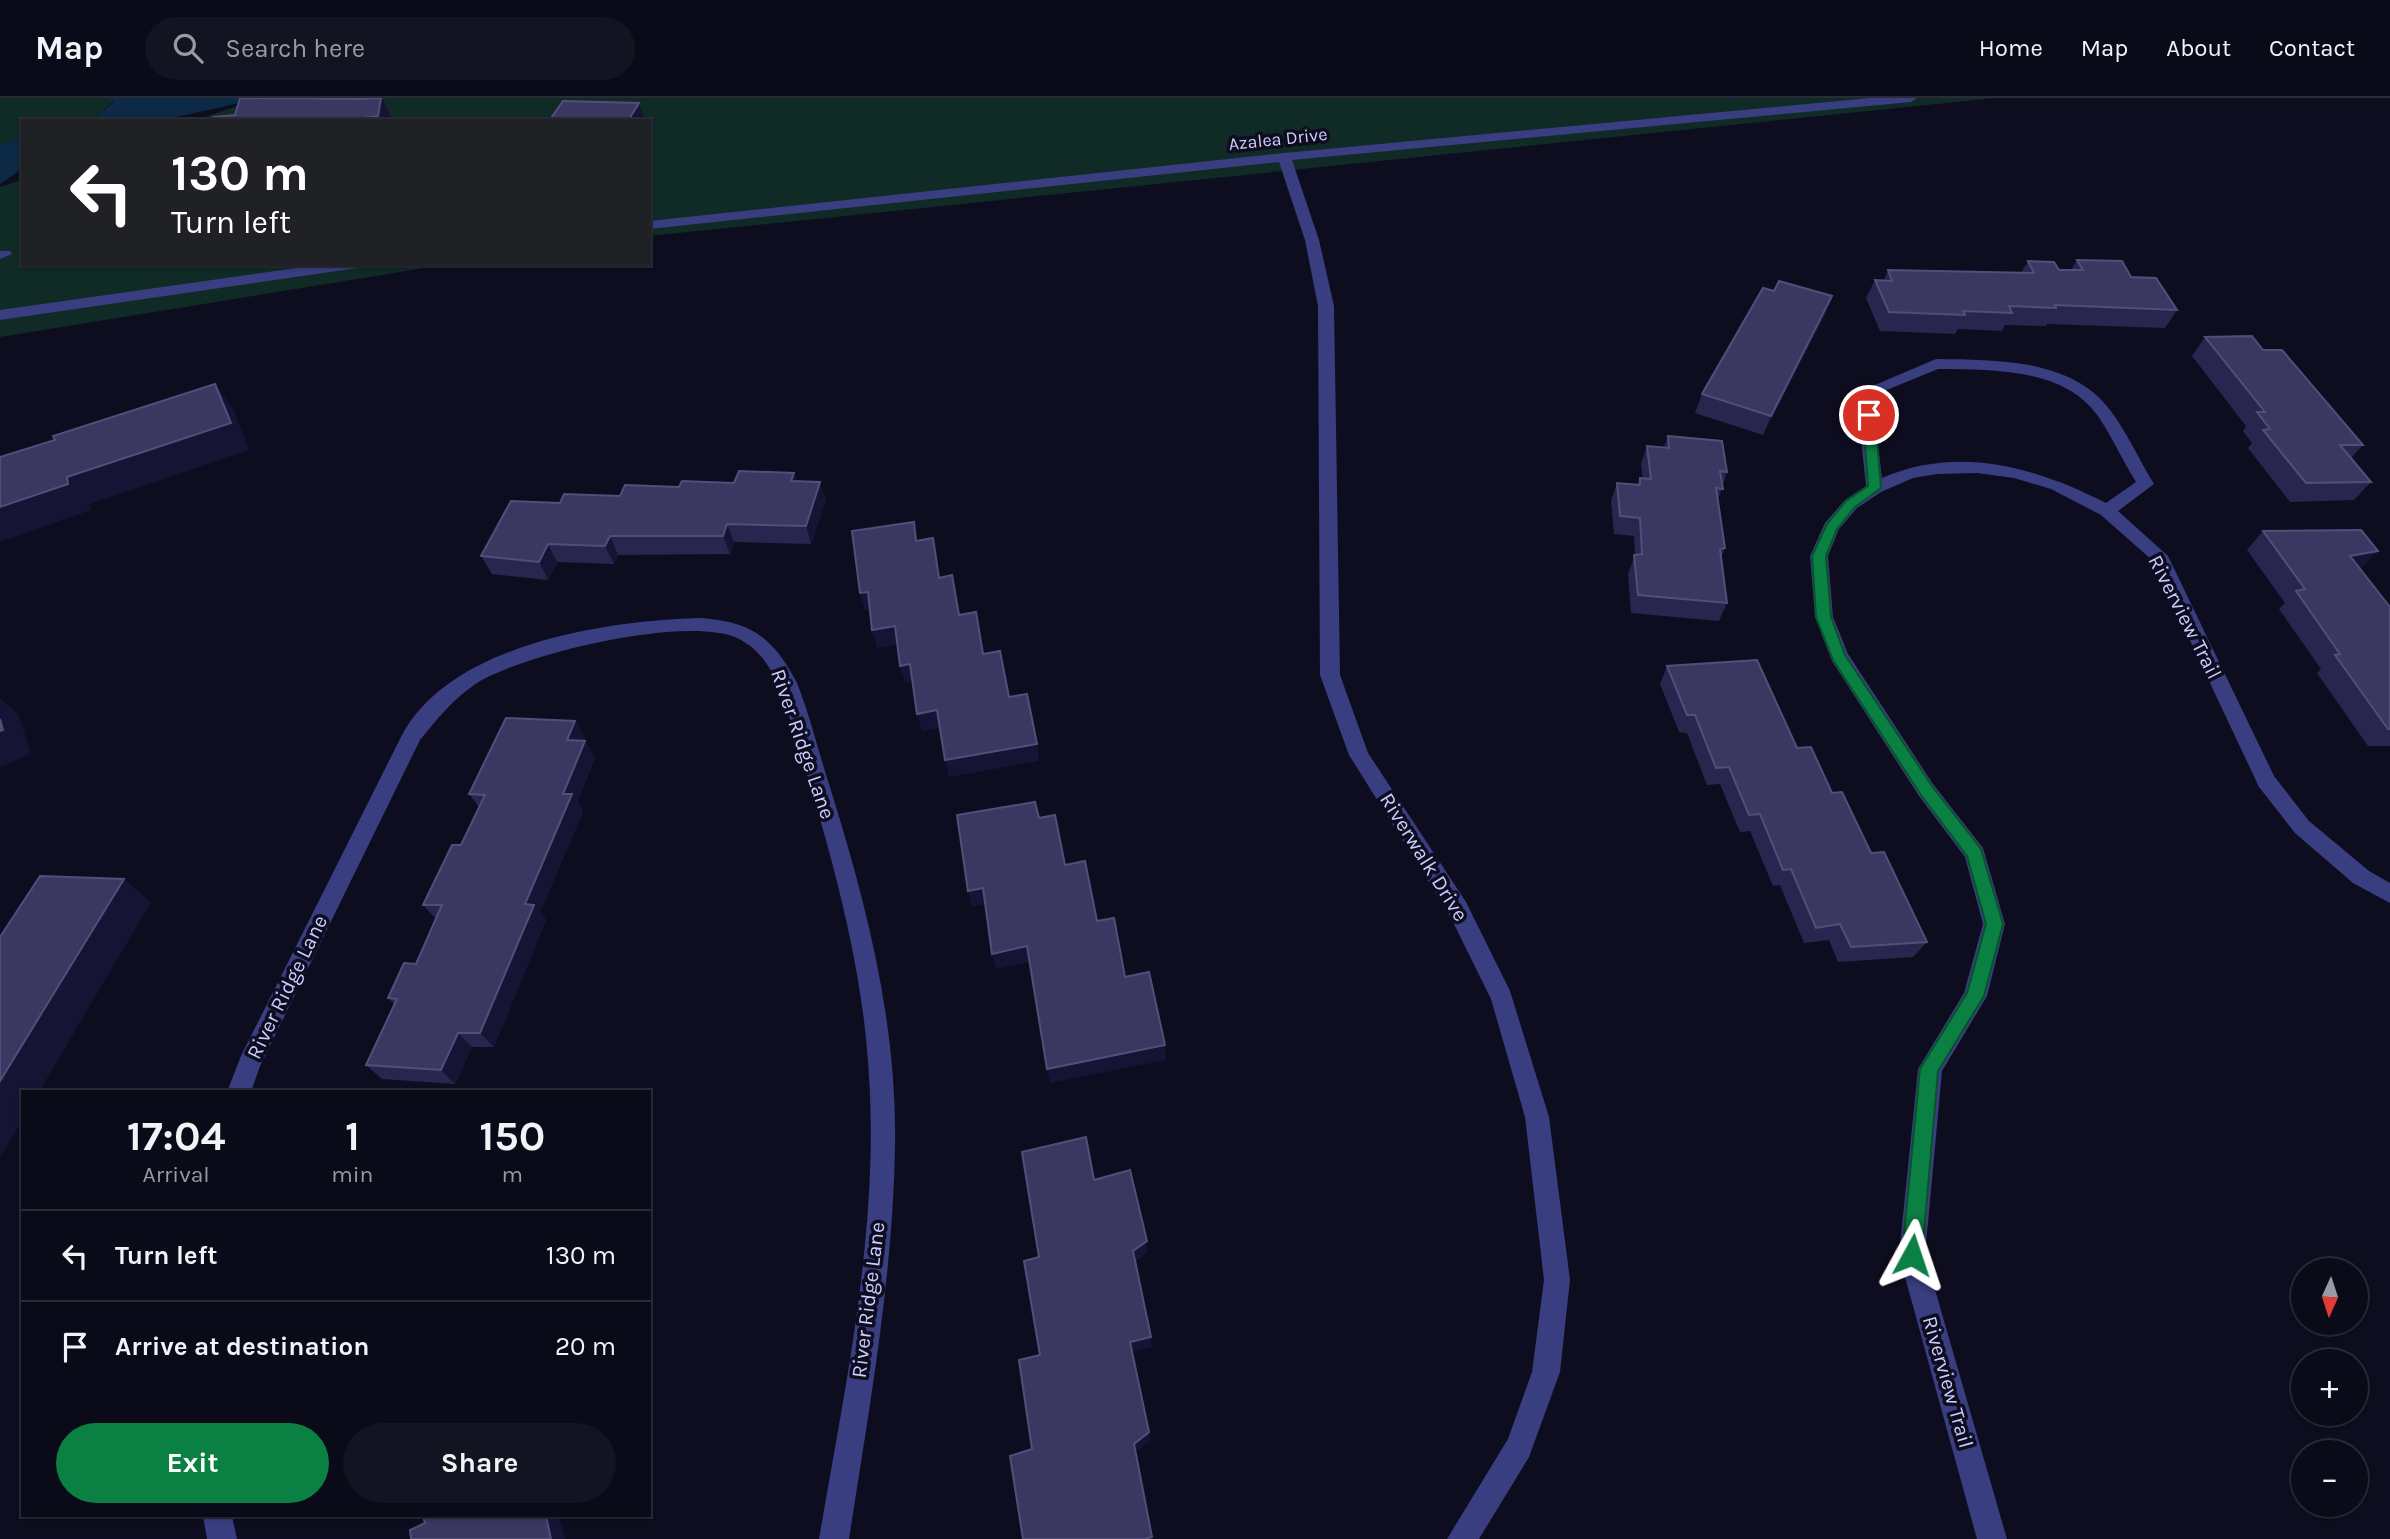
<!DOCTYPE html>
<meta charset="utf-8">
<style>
:root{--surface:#0a0a18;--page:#131321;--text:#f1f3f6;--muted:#999aa2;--line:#2a2b37;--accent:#0b8043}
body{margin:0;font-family:Karla,sans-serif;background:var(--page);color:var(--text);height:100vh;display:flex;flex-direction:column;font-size:26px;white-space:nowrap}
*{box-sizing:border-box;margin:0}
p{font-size:23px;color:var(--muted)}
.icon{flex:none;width:38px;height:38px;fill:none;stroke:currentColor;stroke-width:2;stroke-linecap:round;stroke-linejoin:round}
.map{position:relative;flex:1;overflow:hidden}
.details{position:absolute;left:21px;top:992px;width:630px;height:427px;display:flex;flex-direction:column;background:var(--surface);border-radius:0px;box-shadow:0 2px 5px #0004,0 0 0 2px var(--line)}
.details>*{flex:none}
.top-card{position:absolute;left:21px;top:21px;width:630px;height:147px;border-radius:0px;box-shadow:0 2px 5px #0004,0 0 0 2px var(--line);background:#202124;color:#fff;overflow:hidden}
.needle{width:46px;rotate:183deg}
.fabs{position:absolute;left:2291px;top:1160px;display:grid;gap:14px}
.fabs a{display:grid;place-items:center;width:77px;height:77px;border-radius:50%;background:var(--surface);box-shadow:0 2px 5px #0004,0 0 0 2px var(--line);font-size:35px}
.pin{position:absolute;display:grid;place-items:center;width:60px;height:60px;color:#fff;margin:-30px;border:4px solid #fff;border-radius:50%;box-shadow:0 2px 7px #0007}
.me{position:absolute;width:77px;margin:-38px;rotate:5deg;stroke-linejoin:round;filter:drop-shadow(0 0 5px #0008)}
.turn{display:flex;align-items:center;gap:24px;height:147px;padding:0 35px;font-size:32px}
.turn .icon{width:91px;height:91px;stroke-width:2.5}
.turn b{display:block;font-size:49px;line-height:60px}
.eta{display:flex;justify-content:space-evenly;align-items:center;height:119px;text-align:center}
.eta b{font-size:42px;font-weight:700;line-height:49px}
.cta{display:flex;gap:14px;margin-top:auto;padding:14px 35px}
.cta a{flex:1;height:80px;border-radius:42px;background:var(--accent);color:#fff;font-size:28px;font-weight:700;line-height:80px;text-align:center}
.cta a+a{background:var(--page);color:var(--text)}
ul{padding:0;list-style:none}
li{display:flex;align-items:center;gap:21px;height:91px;padding:0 35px;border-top:2px solid var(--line)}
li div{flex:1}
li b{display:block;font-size:26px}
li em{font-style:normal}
header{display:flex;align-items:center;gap:42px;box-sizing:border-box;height:98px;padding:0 35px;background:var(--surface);border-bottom:2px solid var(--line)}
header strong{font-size:33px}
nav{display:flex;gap:38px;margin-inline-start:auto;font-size:24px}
.search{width:490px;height:63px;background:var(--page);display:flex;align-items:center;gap:18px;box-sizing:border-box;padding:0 24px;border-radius:38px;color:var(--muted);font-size:26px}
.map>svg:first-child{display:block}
</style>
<header>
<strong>Map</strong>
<div class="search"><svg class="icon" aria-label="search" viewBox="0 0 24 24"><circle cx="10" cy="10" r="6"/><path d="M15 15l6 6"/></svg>Search here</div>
<nav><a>Home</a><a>Map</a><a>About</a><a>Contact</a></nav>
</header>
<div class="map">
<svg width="2390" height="1441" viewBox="0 0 2390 1441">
<rect width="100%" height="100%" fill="#0e0d20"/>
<!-- green -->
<path fill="#102a26" d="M0 0H100L114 3 91 23H23V41L0 46Z
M261 0H1995L649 138V23H193Z
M23 81V166H449L0 239V89Z"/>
<!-- water -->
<path fill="#0c2945" d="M100 0H261L159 23H91L114 4Z
M23 41V70L0 86V46Z"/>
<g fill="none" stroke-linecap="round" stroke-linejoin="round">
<!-- minor -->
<path fill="#383e7f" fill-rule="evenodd" d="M1870 0H1917L1911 4 1292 62 1319 142 1334 208 1340 577 1368 655 1466 804 1510 893 1549 1019 1570 1182 1560 1274 1529 1359 1479 1441H1447L1508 1341 1532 1274 1544 1182 1525 1019 1491 901 1450 818 1349 657 1320 577 1318 208 1305 142 1279 64 649 131V123L1284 55Z
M0 153H10L12 156 0 161Z
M325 166H365L358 170 0 222V212Z
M1936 261C1994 262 2072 260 2110 312 2127 334 2139 362 2154 386L2118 413 2168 458 2274 678 2309 723 2369 773 2390 785V805L2353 785 2295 735 2259 689 2152 462 2101 417 2051 391 2014 380 1977 375 1937 376 1913 380 1881 394 1857 410 1839 431 1828 458 1833 519 1848 556 1933 686 1983 750 2005 826 1987 898 1942 973 1925 1157 2007 1441H1977L1899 1157 1918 971 1964 895 1983 826 1965 759 1919 698 1832 563 1815 519 1810 458 1825 425 1845 402 1866 388 1861 341V293ZM1938 271C1992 272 2063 269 2098 318 2112 339 2123 363 2136 384L2106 405C2036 369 1958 347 1882 380L1877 341V296Z
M698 520C751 523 773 539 797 585 810 618 818 652 829 686 866 804 897 923 895 1048 893 1180 869 1311 849 1441H819C845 1289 879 1133 869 978 862 850 822 725 784 602 775 577 763 552 737 540 686 517 523 556 477 585 453 601 438 620 420 642L260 968 251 994H227L241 958 402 637C451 546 605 523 698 520Z
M203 1418H232L237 1441H207Z"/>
</g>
<!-- wall -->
<path fill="#28264e" d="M2077 162 2131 179 2177 212 2165 230 2047 226 2046 228 2005 227 2002 233 1958 231 1955 236 1880 233 1866 200 1875 182H1884L1888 172 2021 175 2028 163 2059 172H2071Z
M1825 217 1763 337 1695 315 1702 296Z
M2205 239 2263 252 2363 347 2351 360 2371 384 2354 402 2290 404 2248 350 2252 345 2243 333 2246 328 2192 258Z
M1668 338 1727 374 1718 402 1725 450 1721 460 1727 505 1719 523 1631 515 1628 476 1635 457 1634 438 1614 436 1611 403 1617 385 1637 387 1640 380 1643 381 1641 366 1647 348 1664 349Z
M797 383 826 402 811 446 734 444 730 456 618 457 614 466 557 464 548 482 492 476 481 458 560 405 620 398 679 389 734 385Z
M2263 433 2361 471 2390 509V648H2368L2317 575 2321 571 2279 511 2285 505 2247 452Z
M1667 568 1797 650 1832 695 1927 844 1913 859 1838 864 1829 842 1804 845 1780 787 1773 788 1750 733 1740 734 1720 686 1707 687 1687 635 1679 634 1660 586Z
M575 623 585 641V643L595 660 577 704 583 713 540 814 546 822 494 949H472L455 986 382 981 366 967 394 906 388 900 416 866 436 821 423 807 461 747 479 709 469 696Z"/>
<!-- shaded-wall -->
<path fill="#161434" d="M359 0H382L393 23H354Z
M639 5 645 22 628 23Z
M1832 198 1825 217 1763 337 1771 318Z
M215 286 234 312 249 352 90 406 91 412 0 444V409L67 379Z
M794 375 800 393 791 383Z
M820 384 826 402 811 446 806 428Z
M727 426 734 444 730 456 723 438Z
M610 438 618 457 614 466 605 448Z
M548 446 557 464 548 482 539 464Z
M2378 453 2360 471 2350 458Z
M868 494 873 512 865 513 860 495Z
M895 528 900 546 877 550 872 532Z
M910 566 914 583 905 585 900 568Z
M0 600 19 617 31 656 0 669Z
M937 612 941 630 922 633 917 616Z
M575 623 585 641 577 659 567 642Z
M585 643 595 660 577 703 583 713 540 814 546 822 494 949 480 935 563 696Z
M1037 646 1039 663 949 679 945 662Z
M124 781 151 804 39 994H23V1021L0 1060V983Z
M983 790 986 806 972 809 968 793Z
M1027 848 1030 864 996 871 992 856Z
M458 935 472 949 455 986 441 972Z
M1165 947 1166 962 1050 985 1047 971Z
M1147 1143 1148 1154 1134 1165 1133 1153Z
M1151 1239 1152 1249 1131 1254 1130 1244Z
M1149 1334 1150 1342 1136 1354 1134 1346Z
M546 1418H559L565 1441H551Z"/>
<!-- building -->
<path fill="#3a3861" stroke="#514f7a" stroke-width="2" d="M240 0 359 1 381 0 378 18 355 21 354 23H211L213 19 235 17Z
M563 3 639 5 628 23H549Z
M2077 162 2122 163 2131 179 2156 180 2177 212 2055 207 2056 210 2009 208 2012 215 1963 213 1965 217 1889 214 1875 182 1892 183 1888 172 2034 175 2028 163 2054 164 2059 172H2083Z
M1779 183 1832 198 1771 318 1702 296 1763 190 1774 193Z
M2252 238 2263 252H2282L2363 347H2340L2371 384 2306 385 2263 332 2270 331 2257 314H2265L2205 239Z
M215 286 231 325 67 379 68 386 0 409V359L55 342 53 338Z
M1668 338 1722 343 1727 374 1720 373 1723 391 1716 390 1725 450 1720 451 1727 505 1638 497 1634 457 1642 456 1640 420 1620 418 1617 385 1640 387V380L1651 381 1647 348 1669 350Z
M739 373 794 375 791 383 820 384 806 428 727 426 723 438H610L605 448 548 446 539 464 481 458 511 403 560 405 564 396 620 398 625 387 679 389 682 383 734 385Z
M914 424 916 443 933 440 939 480 952 477 959 517 976 514 983 556 1000 553 1009 599 1027 596 1037 646 945 662 937 612 917 616 910 566 900 568 895 528 872 532 868 494 860 495 852 433Z
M2361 432 2378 453 2350 458 2390 509V631H2388L2335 557 2340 556 2296 493 2305 491 2263 433Z
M1757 562 1797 650 1811 649 1832 695 1842 694 1871 755 1884 754 1927 844 1851 849 1840 826 1816 830 1791 771 1783 772 1760 716 1749 717 1729 669 1716 670 1695 617H1687L1667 568Z
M506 620 575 623 567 642 585 643 563 696H572L525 806 534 807 480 935H458L441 972 366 967 397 901 388 900 404 865 416 866 442 807H423L452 747H461L485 697 469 696Z
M0 621 3 632 0 633Z
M1035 704 1039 720 1055 717 1065 767 1085 763 1097 823 1114 820 1125 879 1149 874 1165 947 1047 971 1027 848 992 856 983 790 968 793 957 717Z
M40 778 124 781 0 983V839Z
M1086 1039 1094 1082 1130 1072 1147 1143 1133 1153 1151 1239 1130 1244 1149 1334 1134 1346 1152 1439 1145 1441H1023L1010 1358 1032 1351 1019 1262 1040 1257 1024 1163 1039 1159 1022 1054Z
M423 1418H546L551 1441H411L410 1432 425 1425Z"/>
<!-- route -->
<path fill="#0b8043" stroke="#07532c" stroke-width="2" d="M1869 313 1875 317 1881 390 1855 409 1837 431 1826 458 1831 519 1845 557 1932 688 1981 751 2003 826 1984 898 1938 973 1922 1157 1919 1164 1912 1167 1905 1164 1902 1157 1920 971 1967 895 1986 826 1967 758 1921 697 1833 562 1816 519 1812 458 1827 426 1846 403 1868 388 1863 317Z"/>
<g text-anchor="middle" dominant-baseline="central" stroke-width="7" stroke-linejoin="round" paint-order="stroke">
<!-- far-street labels -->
<g font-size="18" fill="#cccdff" stroke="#0e0d20">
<text transform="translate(1278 41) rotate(-6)">Azalea Drive</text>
</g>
<!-- street labels -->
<g font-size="21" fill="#cccdff" stroke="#0e0d20">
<text transform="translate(2185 519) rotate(63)">Riverview Trail</text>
<text transform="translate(803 646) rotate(71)">River Ridge Lane</text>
<text transform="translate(1424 759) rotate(58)">Riverwalk Drive</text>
<text transform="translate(287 889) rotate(-64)">River Ridge Lane</text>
<text transform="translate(868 1202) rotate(-83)">River Ridge Lane</text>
<text transform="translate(1948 1284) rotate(74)">Riverview Trail</text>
</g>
</g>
</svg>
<div class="fabs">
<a><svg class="needle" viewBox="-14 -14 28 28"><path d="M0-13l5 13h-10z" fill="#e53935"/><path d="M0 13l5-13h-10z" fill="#999aa2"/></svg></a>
<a>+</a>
<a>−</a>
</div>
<div class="pin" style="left:1869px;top:317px;background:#d93025"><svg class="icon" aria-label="arrive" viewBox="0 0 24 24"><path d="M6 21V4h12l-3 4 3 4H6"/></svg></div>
<svg class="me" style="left:1912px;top:1157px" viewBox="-20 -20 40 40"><path d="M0-17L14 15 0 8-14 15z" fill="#0b8043" stroke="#fff" stroke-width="4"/></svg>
<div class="top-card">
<div class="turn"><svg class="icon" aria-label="left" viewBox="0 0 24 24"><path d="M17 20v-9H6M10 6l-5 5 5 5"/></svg><div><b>130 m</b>Turn left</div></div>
</div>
<section class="details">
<div class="eta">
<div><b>17:04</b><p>Arrival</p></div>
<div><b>1</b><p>min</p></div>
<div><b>150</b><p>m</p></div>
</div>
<ul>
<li><svg class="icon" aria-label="left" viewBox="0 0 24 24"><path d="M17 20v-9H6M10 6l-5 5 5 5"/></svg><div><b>Turn left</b></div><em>130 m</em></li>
<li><svg class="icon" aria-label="arrive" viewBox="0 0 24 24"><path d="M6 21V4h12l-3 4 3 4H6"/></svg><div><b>Arrive at destination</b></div><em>20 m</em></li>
</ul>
<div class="cta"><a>Exit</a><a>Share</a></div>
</section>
</div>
